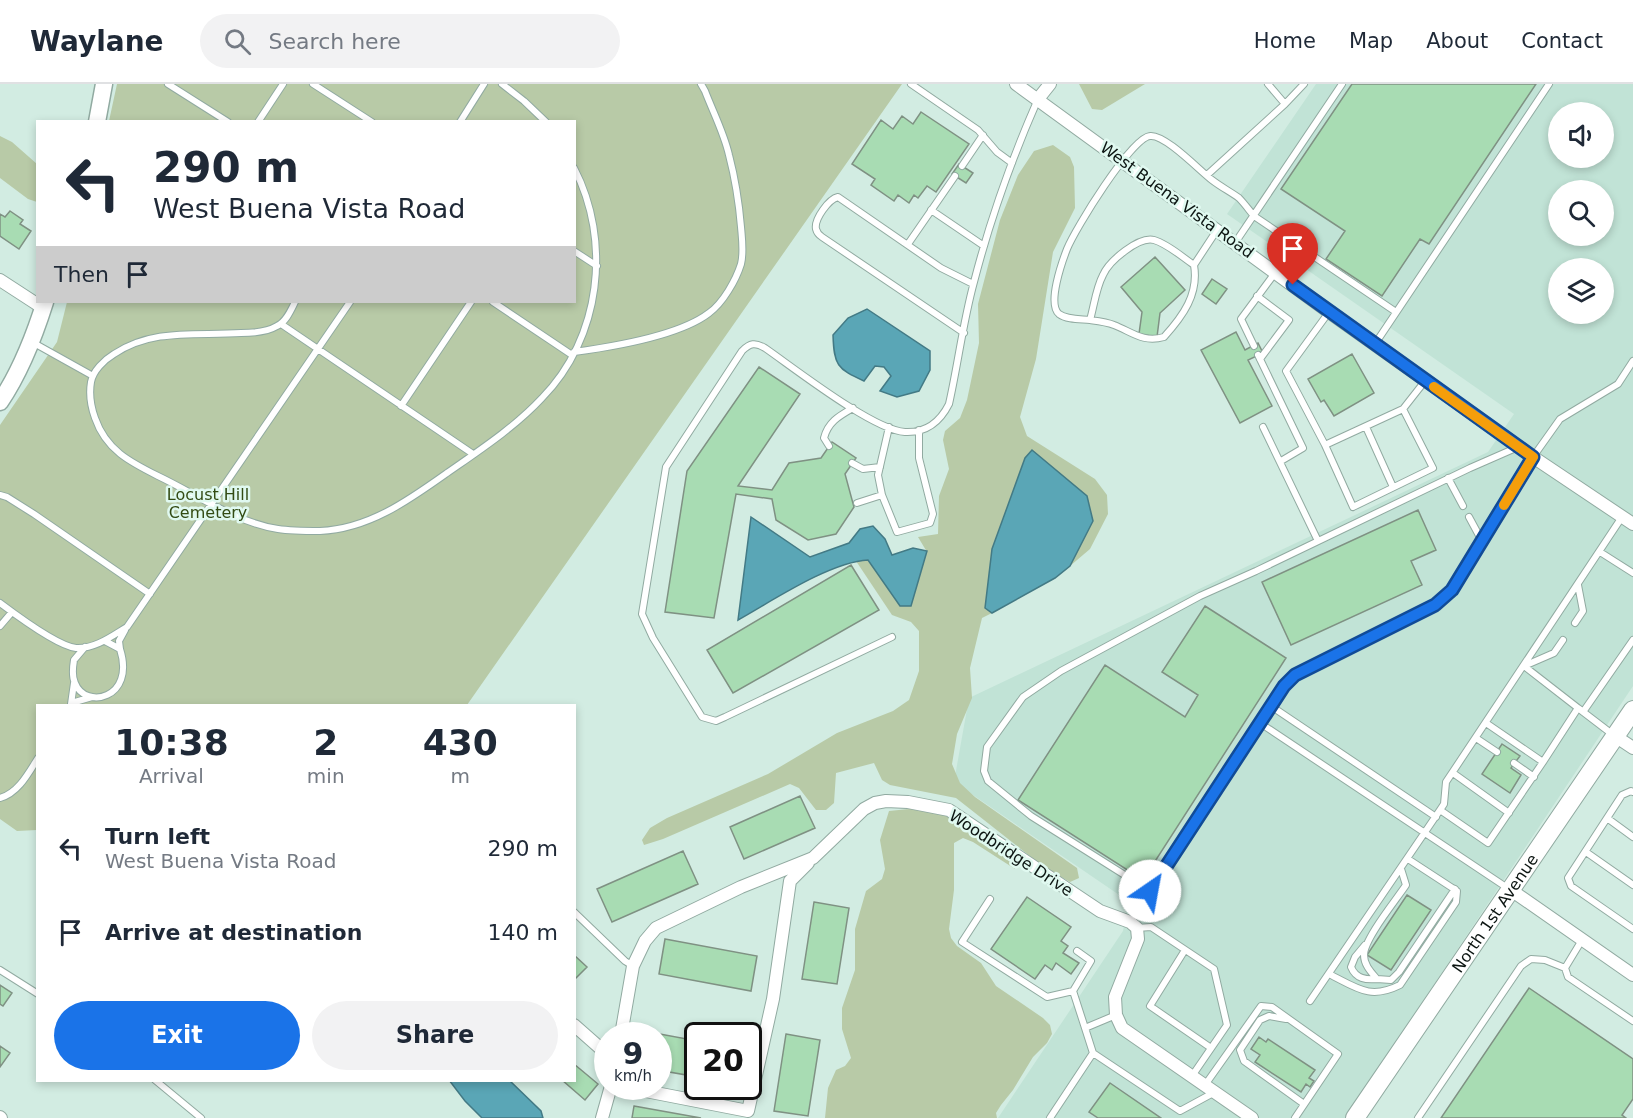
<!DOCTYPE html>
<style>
:root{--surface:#fff;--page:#f2f2f3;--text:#1f2937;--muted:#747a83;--line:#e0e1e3;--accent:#1a73e8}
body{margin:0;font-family:"DejaVu Sans",sans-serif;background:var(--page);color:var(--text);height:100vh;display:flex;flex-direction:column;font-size:22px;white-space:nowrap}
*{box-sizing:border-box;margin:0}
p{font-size:20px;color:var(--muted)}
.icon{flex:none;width:33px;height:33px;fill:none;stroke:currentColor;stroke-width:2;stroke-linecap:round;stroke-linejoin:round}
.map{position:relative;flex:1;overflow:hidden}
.sheet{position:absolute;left:36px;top:620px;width:540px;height:378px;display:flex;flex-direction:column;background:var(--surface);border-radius:0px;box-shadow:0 3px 9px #0003}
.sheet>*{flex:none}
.guide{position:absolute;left:36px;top:36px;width:540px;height:183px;border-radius:0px;box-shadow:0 3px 9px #0003;background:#fff;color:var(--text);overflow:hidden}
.tools{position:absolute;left:1548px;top:18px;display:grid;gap:12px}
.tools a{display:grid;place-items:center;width:66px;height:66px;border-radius:50%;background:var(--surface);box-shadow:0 3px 9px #0003;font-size:30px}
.speed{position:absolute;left:594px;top:938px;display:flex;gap:12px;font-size:30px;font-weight:700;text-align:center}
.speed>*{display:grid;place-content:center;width:78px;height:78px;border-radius:50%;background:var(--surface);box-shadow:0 3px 9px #0003;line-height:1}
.speed small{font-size:15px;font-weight:400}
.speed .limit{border:3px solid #111;border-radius:9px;background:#fff;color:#111}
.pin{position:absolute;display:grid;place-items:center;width:51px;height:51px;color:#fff;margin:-62px -26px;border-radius:50% 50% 50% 0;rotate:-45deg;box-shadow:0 0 6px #0007}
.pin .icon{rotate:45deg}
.me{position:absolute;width:66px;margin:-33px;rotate:33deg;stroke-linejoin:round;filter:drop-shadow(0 0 4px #0008)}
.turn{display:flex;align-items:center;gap:21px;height:126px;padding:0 18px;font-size:27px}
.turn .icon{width:78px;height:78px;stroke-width:2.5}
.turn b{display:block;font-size:42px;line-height:51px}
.then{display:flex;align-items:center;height:57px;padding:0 18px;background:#0003;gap:12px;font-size:22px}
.eta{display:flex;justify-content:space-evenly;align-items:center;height:102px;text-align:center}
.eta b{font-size:36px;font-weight:700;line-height:42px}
.primary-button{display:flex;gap:12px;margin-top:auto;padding:12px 18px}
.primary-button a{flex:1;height:69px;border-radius:36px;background:var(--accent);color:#fff;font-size:24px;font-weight:700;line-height:69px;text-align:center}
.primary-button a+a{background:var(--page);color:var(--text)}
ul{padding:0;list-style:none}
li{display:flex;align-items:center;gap:18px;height:84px;padding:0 18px}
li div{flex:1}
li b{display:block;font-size:22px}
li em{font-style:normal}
header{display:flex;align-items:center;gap:36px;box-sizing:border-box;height:84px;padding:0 30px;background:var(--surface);border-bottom:2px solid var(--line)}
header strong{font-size:28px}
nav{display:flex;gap:33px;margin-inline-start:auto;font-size:21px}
.search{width:420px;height:54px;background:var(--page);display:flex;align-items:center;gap:15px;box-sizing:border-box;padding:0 21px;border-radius:33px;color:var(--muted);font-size:22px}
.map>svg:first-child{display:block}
</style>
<header>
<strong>Waylane</strong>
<div class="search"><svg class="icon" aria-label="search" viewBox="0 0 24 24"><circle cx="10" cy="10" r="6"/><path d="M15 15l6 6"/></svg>Search here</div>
<nav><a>Home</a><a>Map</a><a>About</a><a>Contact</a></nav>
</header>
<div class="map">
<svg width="1633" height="1034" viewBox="0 0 1633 1034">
<rect width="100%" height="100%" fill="#d2ece2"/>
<!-- built -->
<path fill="#c1e3d6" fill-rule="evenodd" d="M1316 0H1633V602L1345 1034H998L1123 847 1128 817 954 698 969 614 1488 368 1514 330 1227 130ZM1558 28H1604V74H1558ZM1558 106H1604V152H1558ZM1558 184H1604V230H1558Z"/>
<!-- green -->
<path fill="#b8caa7" d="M117 0H902L467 621H38L37 746 17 747 0 735V341L57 258 67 218H574V38L109 37Z
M1079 0H1145L1102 26 1092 25Z
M0 52 12 58 37 80V118L28 115 0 94Z
M1053 61 1070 73 1074 83 1075 124 1053 168 1036 275 1020 333 1027 352 1095 395 1107 411 1108 430 1090 465 1070 482 1093 437 985 524 992 529 982 534 970 584 972 614 957 650 952 680 960 699 975 713 1077 784 1079 794 1070 798 1045 784 956 714 890 701 882 696 874 679 836 689 834 719 826 726H816L799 704 790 700 663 755 644 761 642 756 650 744 667 734 768 690 837 649 893 627 909 616 919 587V547L911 538 892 531 856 477 868 476 900 522 927 468 918 453 938 450 939 412 949 385 943 356 945 347 960 334 967 316 979 259 978 220 1000 136 1018 91 1034 67Z
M928 723 986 752 1015 775V785L973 758 963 754 954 759V806L949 845 951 854 957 862 981 879 996 902 1043 934 1050 941 1052 950 1047 959 1033 973 1013 1006 1001 1021 996 1029 997 1034H825L828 1004 836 986 845 982 851 974 842 945V924L855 886V845L866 807 882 795 885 785 880 756 889 727Z"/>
<!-- water -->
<path fill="#5aa6b6" stroke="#437a85" stroke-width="1.5" d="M867 225 930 267V286L919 307 897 313 880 307 891 292 884 283 875 282 864 297C837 285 834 281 833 251L848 234Z
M1032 366 1087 412 1093 437 1070 482 1055 494 992 529 985 524 992 465 1025 374Z
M751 433 810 473 849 459 860 445 873 442 885 455 892 471 913 464 927 467 911 522H900L868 476C830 478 772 517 738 536Z
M449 996H509L541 1027 543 1034H482L465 1017Z"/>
<!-- building -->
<path fill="#a8dcb3" stroke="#7f9183" stroke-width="1.5" d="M1352 0H1536L1429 160 1420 155 1382 212 1326 175 1345 147 1281 105Z
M921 28 969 60 936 108 927 102 918 114 914 111 909 119 898 111 894 117 871 101 875 95 852 80 881 36 893 45 902 32 913 40Z
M959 80 973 89 966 99 952 90Z
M10 127 23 136 20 140 31 147 19 165 0 152V130L5 133Z
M1155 173 1185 206 1160 229 1157 253 1139 250 1142 228 1121 203Z
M1212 195 1227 205 1216 220 1202 210Z
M1236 248 1245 266 1258 259 1263 269 1248 276 1272 322 1240 339 1201 266Z
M1352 270 1374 309 1334 332 1324 316 1321 318 1308 295Z
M759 283 800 310 738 402 772 406 789 379 821 374 832 358 856 374 845 390 854 423 836 450 808 456 776 436 772 415 736 410 714 534 665 528 687 387Z
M1418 426 1436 466 1411 477 1422 501 1291 561 1262 498Z
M851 481 879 526 733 609 707 566Z
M1205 522 1286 574 1143 796 1018 716 1105 581 1185 633 1198 611 1162 588Z
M1502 660 1520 672 1511 684 1521 691 1510 709 1482 690Z
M800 712 815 744 744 775 730 743Z
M683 767 698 800 612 838 597 805Z
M1407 811 1431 826 1391 886 1367 871Z
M1027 813 1071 843 1061 857 1068 862 1063 869 1079 879 1071 890 1056 879 1052 886 1045 881 1035 895 991 865Z
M814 818 849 824 837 900 802 895Z
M665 855 757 872 751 907 659 890Z
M574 871 587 883 574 896Z
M0 901 12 909 3 922 0 920Z
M1529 904 1633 975V1015L1622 1031 1626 1034H1441Z
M649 948 698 957V993L658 986V951H649Z
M786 950 820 956 808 1032 774 1027Z
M1259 953 1266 958 1268 955 1315 986 1309 994 1314 997 1310 1003 1306 1000 1301 1008 1255 978 1260 971 1251 965Z
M0 962 10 969 0 983Z
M574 980 598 1000 585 1016 562 996H574Z
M1110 999 1161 1034H1098L1089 1028Z
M634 1022 701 1034H632Z"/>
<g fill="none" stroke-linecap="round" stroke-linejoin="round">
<!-- service casing -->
<g stroke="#91aaa1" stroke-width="8">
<path id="service" d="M168 0 228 38
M313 0 372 38
M502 0 524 17 546 38
M911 0 978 46 997 68 1012 79
M1268 0 1285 20
M258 38 283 0
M460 38 484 0
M962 82 983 51
M1207 91 1285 20 1304 0
M931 126 984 162
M1217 146 1194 181C1182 173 1168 160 1154 156 1139 152 1109 177 1103 191 1096 204 1094 222 1090 236 1081 235 1067 236 1059 230 1047 220 1062 178 1067 165 1075 145 1131 54 1150 52 1165 50 1200 87 1212 96 1221 103 1231 108 1239 114 1244 119 1249 126 1254 132L1396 228
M1235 159 1342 0
M908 160 955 92
M574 167 597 182
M1257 212 1289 236 1260 275
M295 218C291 226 286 238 277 242 267 248 252 249 241 249 196 252 153 244 114 270 104 276 93 287 91 298 89 310 91 323 95 334 106 366 130 378 158 392 196 410 237 439 278 445 291 447 307 447 320 447 369 445 409 416 447 389 480 366 515 343 542 314 601 254 612 157 574 84
M493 218 572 271
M1329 228 1286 287 1325 361 1403 325 1425 297
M1090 236C1098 237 1107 238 1114 241 1132 248 1143 259 1164 253 1183 232 1199 210 1194 181
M281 240 473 370
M964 249 822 153C819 151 817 149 816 145 814 135 829 115 838 113L941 184 973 200
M32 258 93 292
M1375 260 1549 0
M1254 262 1241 235 1275 189
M574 268C611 263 679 252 709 229 723 219 736 196 741 180 744 168 742 155 741 143 739 119 735 94 729 71 724 49 713 28 705 7L701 0
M1258 271 1303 364 1281 377
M401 322 471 218
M889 343 878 391 882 411 897 448 930 439 933 430 919 374V346
M1263 343 1318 457
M1366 343 1393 403
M1325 361 1353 423 1433 384 1403 325
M829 362 824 354C828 338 839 332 853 324
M852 379 863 385 880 383
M1448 394 1463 422
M0 411 7 413 34 430 150 510
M857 419 882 411
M1469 433 1482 457
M1600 468 1633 489
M0 519C16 531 57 562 76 564 95 565 112 552 127 543L350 218
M1575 539 1583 527 1578 501
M0 542 12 528
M892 553 725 633 716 637 702 633 653 554 642 530 666 383 742 267C750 259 755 258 765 264 794 284 873 346 905 348 926 349 940 338 949 320 958 280 963 238 974 198 990 136 1012 74 1038 15
M85 563 74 576C73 582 72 593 75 599 85 626 136 615 120 565L105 557
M120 565 119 557 125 546
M1524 582 1578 624
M1524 582 1554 569 1563 556
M71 620 74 599
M73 621 75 618 92 613
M1271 622 1436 733
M1583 628 1633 556
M1260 639 1509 805
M1476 654 1497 668
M1543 678 1578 624 1612 650
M1514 679 1534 693
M1453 689 1509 729
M1633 708 1631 707 1622 711 1568 794 1571 802 1633 845
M0 714C18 709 28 690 38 674
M1440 726 1488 759 1543 678 1486 639
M1607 734 1633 753
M1586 768 1633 801
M1401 785 1406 801C1396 816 1364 855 1364 871 1364 881 1371 888 1377 895L1391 896 1399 888 1455 805
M1150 807 1031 732 988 697 984 687 987 663 1023 613 1061 587 1200 512 1256 487 1470 384 1518 363
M990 815 962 858 1047 913 1073 907
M574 828 625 877 633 882
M1130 838 1284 602 1295 591 1435 521 1452 506 1533 373 1560 335 1618 300 1633 277
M1137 844 1151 843 1214 885 1227 941 1192 992
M1582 856 1565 884 1568 893 1633 937
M1365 861 1355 873 1351 883C1356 895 1366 896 1377 895
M1185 866 1150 922 1211 964
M1077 867 1091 877 1073 907 1085 944
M0 886 38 910
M1329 890C1357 904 1370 916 1400 901L1456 818 1457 807 1408 775
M1310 917 1440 726 1444 720 1446 698 1622 433
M1116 931 1085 944 1093 969 1180 1027 1215 1008
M1286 935 1269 932 1260 936 1240 966 1244 977 1304 1020
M155 996 201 1034
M1205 1001 1261 922 1272 923 1338 970 1295 1034
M1050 1034 1093 969
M1418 1034 1521 882 1531 875 1545 876 1565 884"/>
</g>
<!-- minor casing -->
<g stroke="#91aaa1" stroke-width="14">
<path id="minor" d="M1016 0 1329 228 1533 373 1633 440
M1038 15 1050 0
M0 196 43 224
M1615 652 1633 664
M1511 806 1633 891
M574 941 608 971
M621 951 633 882 645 857 656 844 741 803 813 774 864 725 875 719 886 717 908 718 949 726 1100 827 1130 838 1137 844 1138 855 1115 913 1116 931 1122 944 1252 1034
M620 1002 748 1027 773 915 790 797 808 779
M0 1033 1 1034
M602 1034 611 1002"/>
</g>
<!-- secondary casing -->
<g stroke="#91aaa1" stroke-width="19">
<path id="secondary" d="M97 38 104 0
M0 318C21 287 34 253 45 218"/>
</g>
<!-- primary casing -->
<g stroke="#91aaa1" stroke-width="20">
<g id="primary">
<path id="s1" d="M1355 1034 1633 626"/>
</g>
</g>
<!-- service -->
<use href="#service" stroke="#fff" stroke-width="6"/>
<!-- minor -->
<use href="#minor" stroke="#fff" stroke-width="12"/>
<!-- secondary -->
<use href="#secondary" stroke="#fff" stroke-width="16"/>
<!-- primary -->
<use href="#primary" stroke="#fff" stroke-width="18"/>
</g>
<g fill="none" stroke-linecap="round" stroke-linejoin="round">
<!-- route casing -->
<g stroke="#114b97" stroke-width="15">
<path id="route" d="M1150 807 1284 602 1295 591 1435 521 1452 506 1533 373 1293 201"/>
</g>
<!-- route -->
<use href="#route" stroke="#1a73e8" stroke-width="10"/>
<!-- slow -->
<path stroke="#f59e0b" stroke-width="10" d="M1434 303 1533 373 1504 421"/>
</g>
<g text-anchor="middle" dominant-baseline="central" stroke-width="5" stroke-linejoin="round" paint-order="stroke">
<!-- street labels -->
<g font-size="16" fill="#0c1512" stroke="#e0f9f0">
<text transform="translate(1177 116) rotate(36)">West Buena Vista Road</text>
<text transform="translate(1011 769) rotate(33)">Woodbridge Drive</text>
<text stroke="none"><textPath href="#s1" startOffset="248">North 1st Avenue</textPath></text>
</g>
<!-- park labels -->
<g font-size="16" fill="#324b13" stroke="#e0f9f0">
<text x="208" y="410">Locust Hill<tspan x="208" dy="18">Cemetery</tspan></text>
</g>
</g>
</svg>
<div class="tools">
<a><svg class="icon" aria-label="sound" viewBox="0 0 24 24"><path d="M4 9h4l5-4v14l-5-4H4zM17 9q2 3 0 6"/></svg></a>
<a><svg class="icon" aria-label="search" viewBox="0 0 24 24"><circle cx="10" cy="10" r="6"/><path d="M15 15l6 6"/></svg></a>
<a><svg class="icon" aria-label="layers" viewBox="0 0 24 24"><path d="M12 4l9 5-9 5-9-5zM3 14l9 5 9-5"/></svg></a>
</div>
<div class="speed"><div>9<small>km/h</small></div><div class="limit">20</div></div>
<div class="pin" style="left:1293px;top:201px;background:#d93025"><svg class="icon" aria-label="arrive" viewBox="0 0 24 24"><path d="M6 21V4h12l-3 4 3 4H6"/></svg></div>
<svg class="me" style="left:1150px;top:807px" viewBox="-20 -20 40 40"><circle r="19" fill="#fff"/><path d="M0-13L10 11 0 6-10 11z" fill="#1a73e8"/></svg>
<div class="guide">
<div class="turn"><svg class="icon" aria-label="left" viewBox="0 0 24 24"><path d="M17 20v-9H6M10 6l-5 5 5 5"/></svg><div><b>290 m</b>West Buena Vista Road</div></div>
<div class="then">Then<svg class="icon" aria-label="arrive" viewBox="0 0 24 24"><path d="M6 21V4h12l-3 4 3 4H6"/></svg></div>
</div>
<section class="sheet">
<div class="eta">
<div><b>10:38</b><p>Arrival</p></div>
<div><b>2</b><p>min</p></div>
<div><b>430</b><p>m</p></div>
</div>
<ul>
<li><svg class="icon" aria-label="left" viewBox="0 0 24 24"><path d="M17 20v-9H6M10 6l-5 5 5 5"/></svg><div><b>Turn left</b><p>West Buena Vista Road</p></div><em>290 m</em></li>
<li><svg class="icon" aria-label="arrive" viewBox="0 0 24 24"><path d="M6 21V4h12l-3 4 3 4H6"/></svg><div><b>Arrive at destination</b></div><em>140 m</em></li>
</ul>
<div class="primary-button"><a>Exit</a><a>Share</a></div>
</section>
</div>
